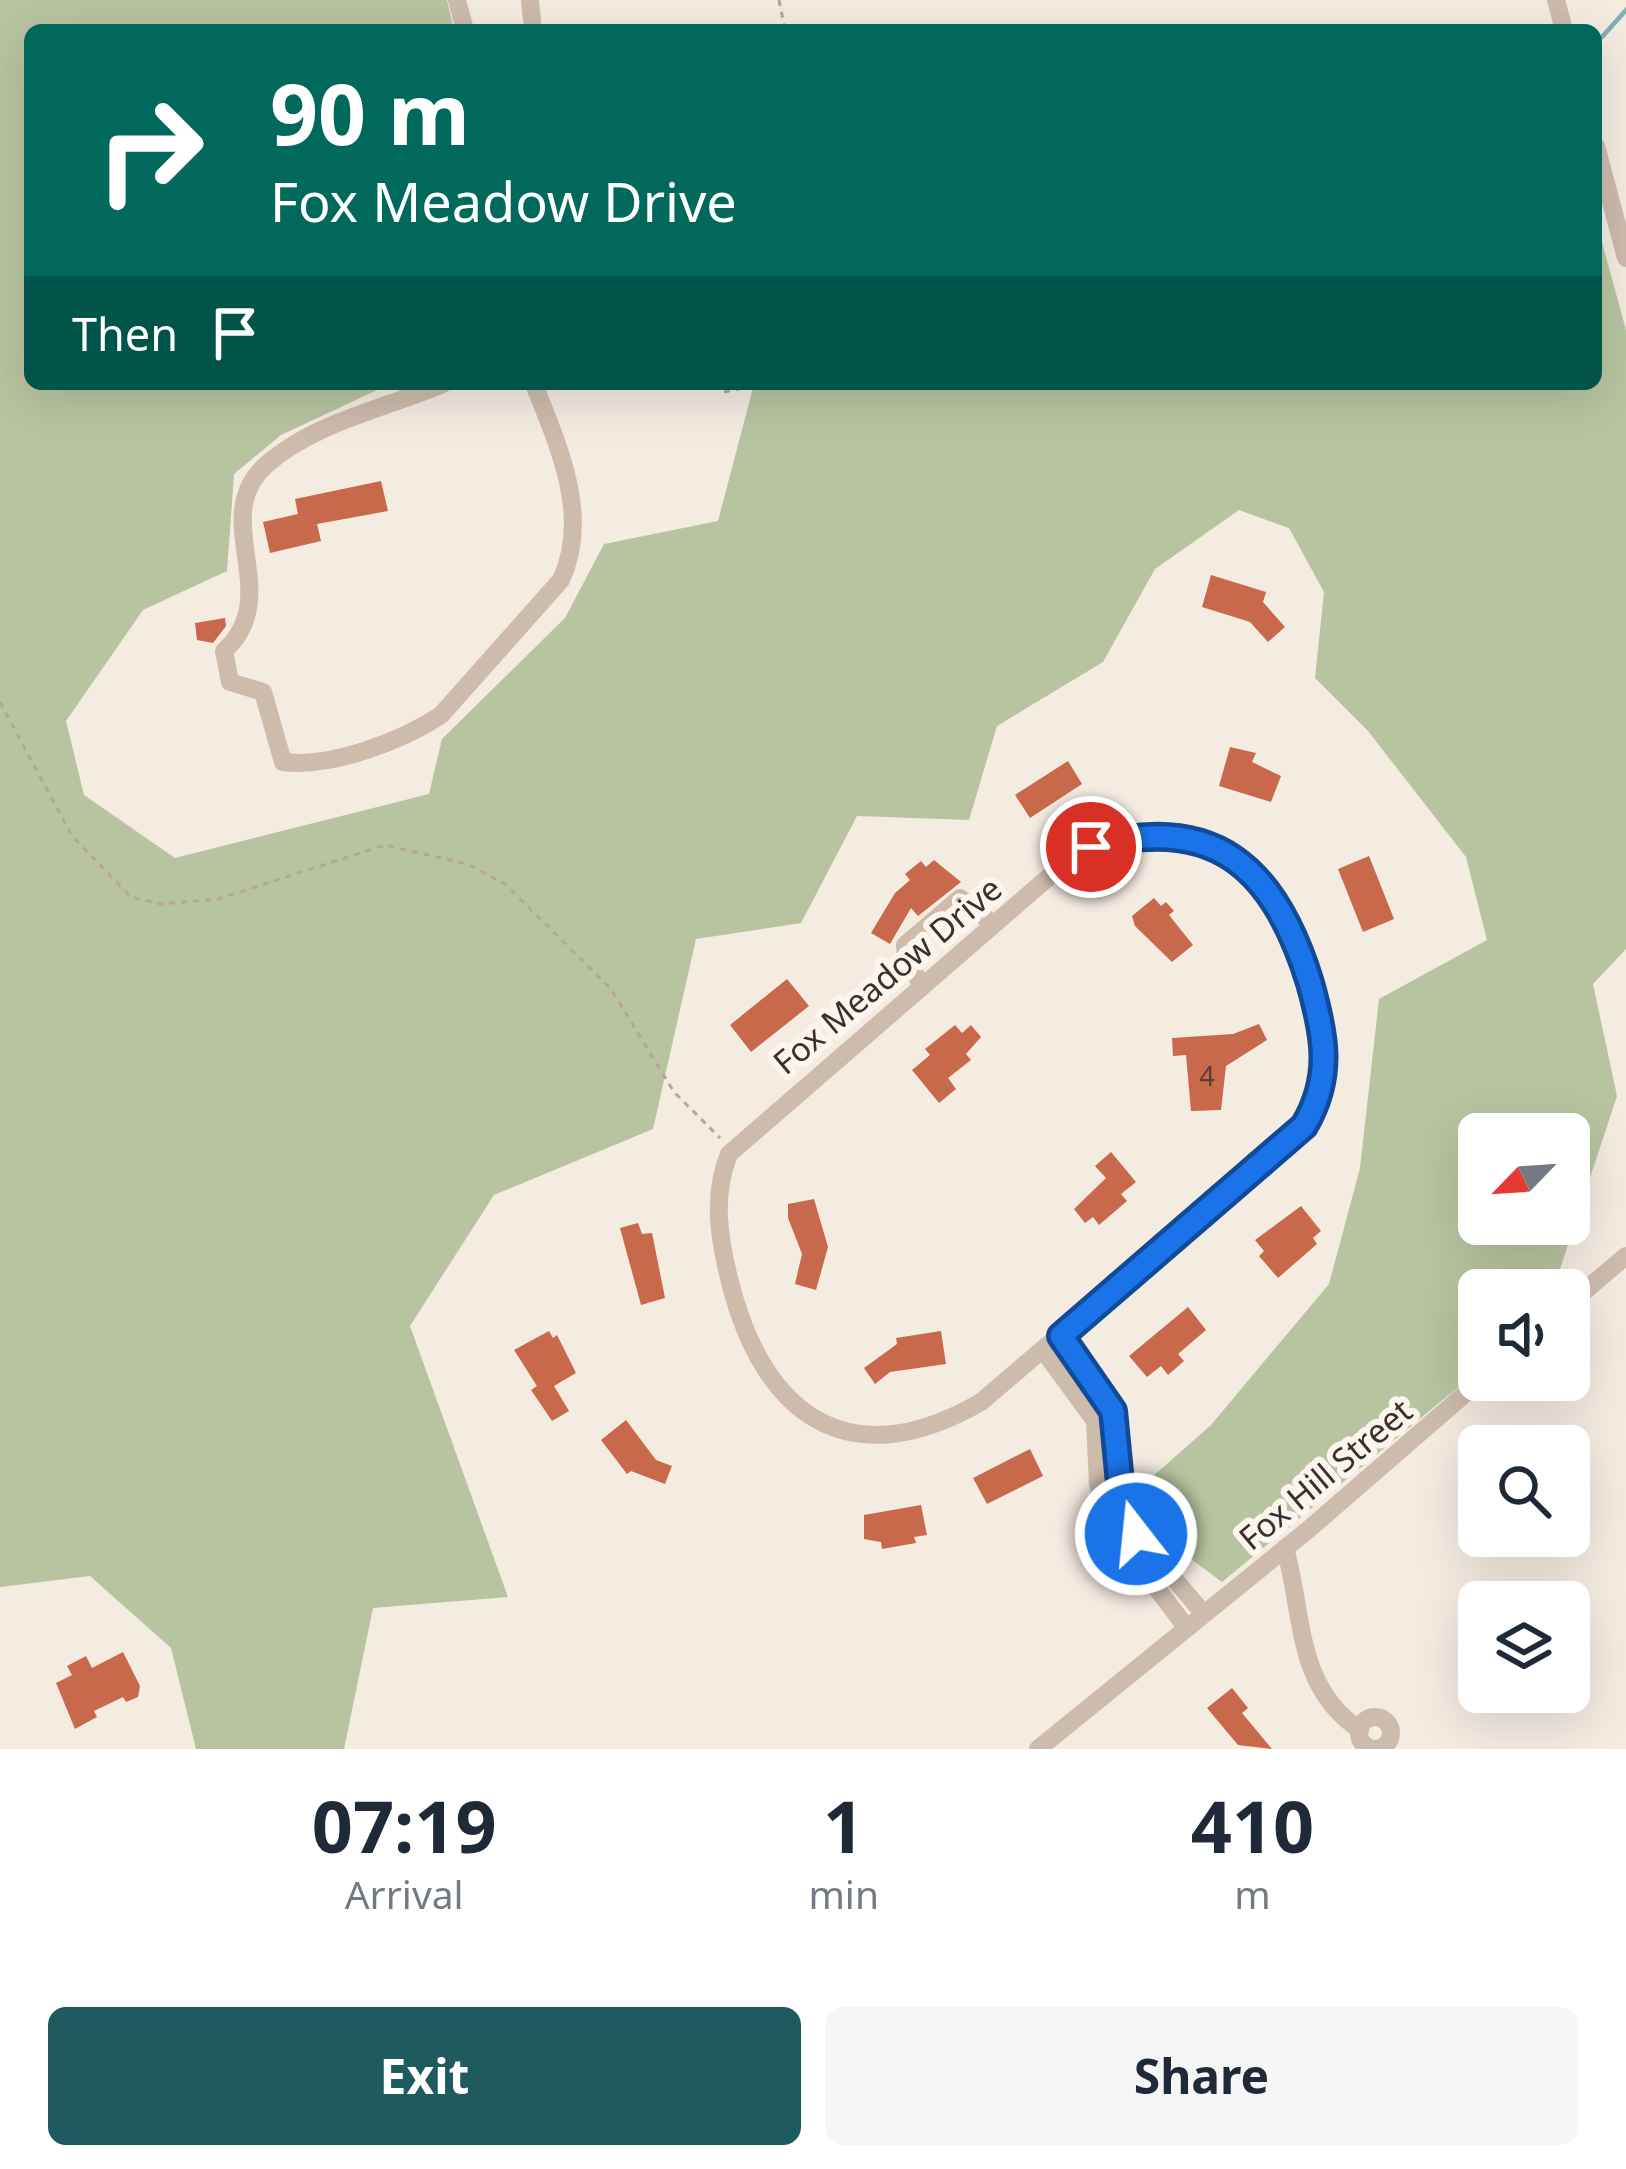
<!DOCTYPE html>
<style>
:root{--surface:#fff;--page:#f6f6f7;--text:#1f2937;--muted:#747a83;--accent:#1f5a5e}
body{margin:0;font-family:"Noto Sans",sans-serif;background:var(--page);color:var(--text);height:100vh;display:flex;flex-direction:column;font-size:45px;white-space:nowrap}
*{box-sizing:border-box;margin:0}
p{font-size:39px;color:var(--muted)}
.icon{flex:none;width:66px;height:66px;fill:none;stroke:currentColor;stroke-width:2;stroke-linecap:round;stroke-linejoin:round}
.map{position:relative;height:1749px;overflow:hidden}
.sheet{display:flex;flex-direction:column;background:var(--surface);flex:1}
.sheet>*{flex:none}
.guide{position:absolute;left:24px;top:24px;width:1578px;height:366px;border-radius:18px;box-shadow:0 12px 48px #0002;background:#00695c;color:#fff;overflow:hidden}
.needle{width:78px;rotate:245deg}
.controls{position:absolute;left:1458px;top:1113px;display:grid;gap:24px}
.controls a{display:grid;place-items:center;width:132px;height:132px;border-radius:18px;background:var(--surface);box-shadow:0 12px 48px #0002;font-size:60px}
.pin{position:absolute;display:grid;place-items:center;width:102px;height:102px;color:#fff;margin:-51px;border:6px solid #fff;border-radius:50%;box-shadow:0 3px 12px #0007}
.me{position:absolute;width:132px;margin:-66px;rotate:344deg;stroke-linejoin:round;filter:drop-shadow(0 0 9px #0008)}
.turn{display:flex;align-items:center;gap:42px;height:252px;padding:0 48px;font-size:54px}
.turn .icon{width:156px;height:156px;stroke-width:2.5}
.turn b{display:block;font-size:84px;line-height:102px}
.then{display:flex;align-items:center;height:114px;padding:0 48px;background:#0003;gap:24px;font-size:45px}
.eta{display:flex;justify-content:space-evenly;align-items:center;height:204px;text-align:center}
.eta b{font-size:72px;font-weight:700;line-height:84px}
.button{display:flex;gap:24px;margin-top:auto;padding:24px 48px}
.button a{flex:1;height:138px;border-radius:18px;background:var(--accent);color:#fff;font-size:48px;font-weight:700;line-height:138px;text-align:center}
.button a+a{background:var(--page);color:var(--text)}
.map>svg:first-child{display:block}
</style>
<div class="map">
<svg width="1626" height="1749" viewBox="0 0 1626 1749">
<rect width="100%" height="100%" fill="#f4ebe1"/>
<!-- green -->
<path fill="#b8c4a0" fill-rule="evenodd" d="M0 0H447L454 30H30V384H390L281 435 234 474 227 571 143 610 66 721 84 795 175 858 429 794 442 739 565 618 604 544 718 521 754 384H1596V220L1626 330V949L1593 984 1617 1096 1560 1269 1545 1290H1479V1370L1222 1582 1161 1537 1142 1486 1211 1425 1329 1284 1360 1168 1379 999 1487 940 1466 857 1368 731 1315 678 1324 592 1289 528 1239 510 1155 569 1103 662 997 726 969 820 857 816 801 923 696 939 653 1129 494 1195 410 1326 508 1597 373 1608 344 1749H196L171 1648 90 1576 0 1587ZM1479 1134H1569V1224H1479Z"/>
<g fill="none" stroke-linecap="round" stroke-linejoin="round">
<!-- stream -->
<path stroke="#7fb0b2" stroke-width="4.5" d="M1602 37 1626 10"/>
</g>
<!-- building -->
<path fill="#c8694b" d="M381 481 388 511 317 524 321 541 270 553 263 522 298 514 295 499Z
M1211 575 1266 592 1263 602 1285 627 1268 642 1250 622 1202 607Z
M225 618 226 626 213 643 197 640 195 623Z
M1230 747 1256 753 1252 762 1281 776 1271 802 1219 786Z
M1068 761 1082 784 1030 818 1015 795Z
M1369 856 1394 919 1363 932 1338 869Z
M934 860 961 882 918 916 911 908 890 944 871 933 895 893 910 880 905 874 921 861 926 867Z
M1154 898 1161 906 1166 902 1174 911 1169 915 1193 945 1172 962 1135 926 1132 916Z
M787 979 809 1006 751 1052 730 1025Z
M1259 1024 1267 1040 1226 1066 1221 1110 1191 1111 1186 1055 1173 1056 1172 1038 1233 1034Z
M955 1025 962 1033 971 1025 981 1037 966 1054 971 1060 948 1078 956 1089 939 1103 912 1070 930 1055 925 1049Z
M1111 1152 1136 1182 1121 1194 1127 1201 1099 1225 1093 1217 1085 1223 1074 1209 1106 1178 1095 1166Z
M814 1199 828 1247 816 1290 795 1284 802 1254 788 1218V1204Z
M1301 1206 1321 1231 1313 1238 1317 1244 1278 1278 1259 1256 1264 1251 1255 1240Z
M638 1223 642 1234 652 1233 665 1298 641 1305 620 1228Z
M1188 1307 1206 1330 1178 1354 1184 1361 1168 1375 1161 1366 1147 1377 1129 1356Z
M549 1331 553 1338 557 1335 576 1373 554 1386 569 1411 552 1421 531 1390 537 1386 514 1350Z
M941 1331 946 1364 890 1372 875 1384 864 1368 897 1344 896 1338Z
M626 1420 656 1460 672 1466 665 1484 631 1471 627 1474 601 1440Z
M1030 1449 1043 1476 987 1504 973 1478Z
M921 1505 927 1535 914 1537 916 1543 882 1549 881 1542 864 1539V1515Z
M123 1652 140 1686 138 1697 126 1702 123 1697 94 1711 97 1717 75 1729 56 1683 72 1675 67 1666 86 1656 92 1668Z
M1232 1688 1248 1708 1242 1713 1272 1749 1238 1745 1207 1708Z"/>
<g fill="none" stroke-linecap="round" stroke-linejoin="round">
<!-- path -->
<path stroke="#b9a596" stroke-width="3" stroke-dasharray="6 6" stroke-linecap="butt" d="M779 0 785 30
M724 392 762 384
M0 702 72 836 131 897 161 904 218 899 385 845 467 864 505 884 611 989 674 1092 720 1138"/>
<!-- minor -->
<path stroke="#cdbbac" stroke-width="18" d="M457 0 465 30
M530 0 533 30
M1556 0 1564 30
M1596 146 1626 258
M443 384C386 408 313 423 266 465 207 518 286 595 224 651L230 682 263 692 283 762C331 768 402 741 441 715L561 580C591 515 558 446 534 384
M1162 834C1248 844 1286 906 1309 983 1325 1036 1334 1077 1304 1126L981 1402C851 1477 764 1418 730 1282 719 1239 712 1196 729 1154L1058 869 1091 847Z
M922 984 906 962 905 945 960 898 993 924
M1569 1304 1626 1256
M1061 1335 1113 1411 1121 1493 1136 1534 1204 1614
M1043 1350 1095 1421 1098 1484 1115 1533 1186 1627
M1285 1548C1304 1614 1295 1687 1360 1730
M1359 1733a16 16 0 1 1 32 0a16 16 0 1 1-32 0Z
M1038 1749 1309 1529 1481 1380"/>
</g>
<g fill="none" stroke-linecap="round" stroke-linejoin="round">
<!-- route casing -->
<g stroke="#114b97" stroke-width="30">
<path id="route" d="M1091 847C1214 812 1275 868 1310 983 1325 1036 1333 1077 1304 1126L1061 1336 1113 1411 1121 1493 1136 1534"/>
</g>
<!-- route -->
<use href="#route" stroke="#1a73e8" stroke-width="21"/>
</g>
<g text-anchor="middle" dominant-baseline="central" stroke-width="12" stroke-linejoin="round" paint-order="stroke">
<!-- number labels -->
<g font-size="27" fill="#5e3e33">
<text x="1207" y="1075">4</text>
</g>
<!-- street labels -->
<g font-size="33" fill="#3b302b" stroke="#fbf5ee">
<text transform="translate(887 975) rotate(-40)">Fox Meadow Drive</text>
<text transform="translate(1325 1474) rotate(-40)">Fox Hill Street</text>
</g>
</g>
</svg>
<div class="controls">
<a><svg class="needle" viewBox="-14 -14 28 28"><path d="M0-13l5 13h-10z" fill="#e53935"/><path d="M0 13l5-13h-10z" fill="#747a83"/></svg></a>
<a><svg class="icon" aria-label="sound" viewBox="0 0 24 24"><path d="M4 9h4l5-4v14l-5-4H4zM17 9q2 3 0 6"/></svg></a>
<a><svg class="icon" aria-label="search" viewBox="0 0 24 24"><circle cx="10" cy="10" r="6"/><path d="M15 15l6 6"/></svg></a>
<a><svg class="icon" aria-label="layers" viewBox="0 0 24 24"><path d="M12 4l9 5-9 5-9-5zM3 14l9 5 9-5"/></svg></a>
</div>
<div class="pin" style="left:1091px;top:847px;background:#d93025"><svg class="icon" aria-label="arrive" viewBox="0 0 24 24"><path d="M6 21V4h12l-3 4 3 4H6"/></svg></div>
<svg class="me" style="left:1136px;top:1534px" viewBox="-20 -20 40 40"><circle r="17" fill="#1a73e8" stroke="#fff" stroke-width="3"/><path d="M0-11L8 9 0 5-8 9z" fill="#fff"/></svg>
<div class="guide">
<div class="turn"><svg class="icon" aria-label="right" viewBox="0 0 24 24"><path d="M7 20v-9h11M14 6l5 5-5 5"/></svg><div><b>90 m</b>Fox Meadow Drive</div></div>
<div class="then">Then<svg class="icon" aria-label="arrive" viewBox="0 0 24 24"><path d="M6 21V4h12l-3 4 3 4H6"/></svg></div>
</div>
</div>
<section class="sheet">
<div class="eta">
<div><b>07:19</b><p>Arrival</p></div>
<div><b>1</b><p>min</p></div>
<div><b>410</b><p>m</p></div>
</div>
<div class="button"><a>Exit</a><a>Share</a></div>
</section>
